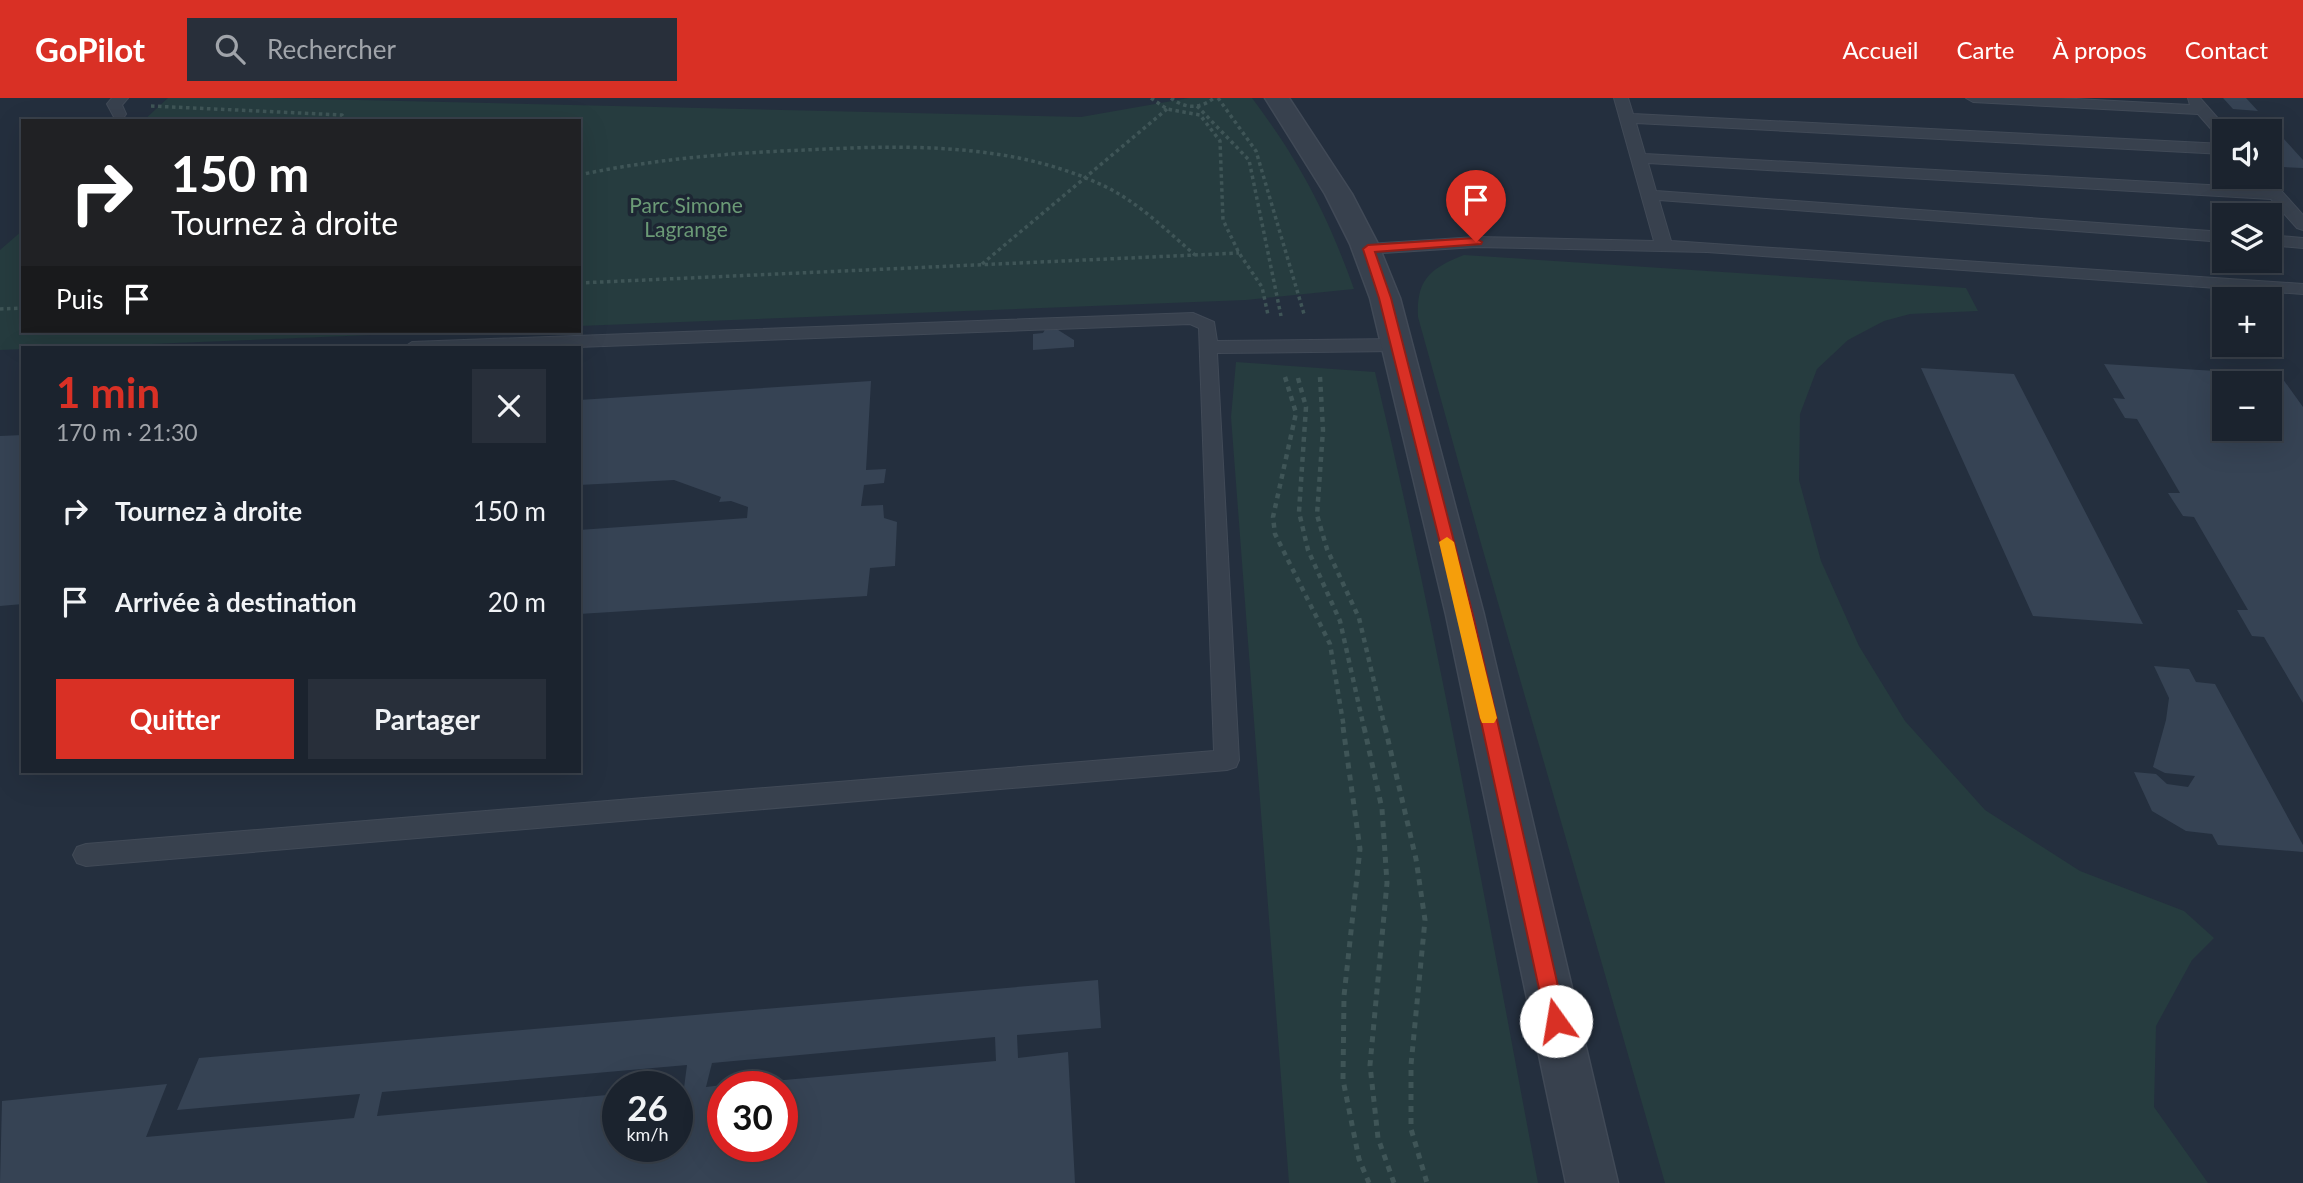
<!DOCTYPE html>
<html lang="fr">
<meta charset="utf-8">
<style>
:root{--surface:#1b232e;--page:#282f3a;--text:#f1f3f6;--muted:#a0a4aa;--line:#39404a;--accent:#d93025}
body{margin:0;font-family:Lato,sans-serif;background:var(--page);color:var(--text);height:100vh;display:flex;flex-direction:column;font-size:26px;white-space:nowrap}
*{box-sizing:border-box;margin:0}
p{font-size:23px;color:var(--muted)}
.icon{flex:none;width:38px;height:38px;fill:none;stroke:currentColor;stroke-width:2;stroke-linecap:round;stroke-linejoin:round}
.map{position:relative;flex:1;overflow:hidden}
.sheet{position:absolute;left:21px;top:248px;width:560px;height:427px;display:flex;flex-direction:column;background:var(--surface);border-radius:0px;box-shadow:0 7px 28px #0002,0 0 0 2px var(--line)}
.sheet>*{flex:none}
.guide{position:absolute;left:21px;top:21px;width:560px;height:214px;border-radius:0px;box-shadow:0 7px 28px #0002,0 0 0 2px var(--line);background:#202124;color:#fff;overflow:hidden}
.fabs{position:absolute;left:2212px;top:21px;display:grid;gap:14px}
.fabs a{display:grid;place-items:center;width:70px;height:70px;border-radius:0px;background:var(--surface);box-shadow:0 7px 28px #0002,0 0 0 2px var(--line);font-size:35px}
.speed{position:absolute;left:602px;top:973px;display:flex;gap:14px;font-size:35px;font-weight:700;text-align:center}
.speed>*{display:grid;place-content:center;width:91px;height:91px;border-radius:50%;background:var(--surface);box-shadow:0 7px 28px #0002,0 0 0 2px var(--line);line-height:1}
.speed small{font-size:18px;font-weight:400}
.speed .limit{border:10px solid #d22;background:#fff;color:#111}
.pin{position:absolute;display:grid;place-items:center;width:60px;height:60px;color:#fff;margin:-72px -30px;border-radius:50% 50% 50% 0;rotate:-45deg;box-shadow:0 0 7px #0007}
.pin .icon{rotate:45deg}
.me{position:absolute;width:77px;margin:-38px;rotate:347deg;stroke-linejoin:round;filter:drop-shadow(0 0 5px #0008)}
.turn{display:flex;align-items:center;gap:24px;height:147px;padding:0 35px;font-size:32px}
.turn .icon{width:91px;height:91px;stroke-width:2.5}
.turn b{display:block;font-size:49px;line-height:60px}
.then{display:flex;align-items:center;height:66px;padding:0 35px;background:#0003;gap:14px;font-size:26px}
.round{display:grid;place-items:center;flex:none;width:74px;height:74px;border-radius:0px;background:var(--page)}
.headline{display:flex;align-items:center;justify-content:space-between;height:119px;padding:0 35px}
h1{font-size:42px;font-weight:700;line-height:52px;color:var(--accent)}
.button{display:flex;gap:14px;margin-top:auto;padding:14px 35px}
.button a{flex:1;height:80px;border-radius:0px;background:var(--accent);color:#fff;font-size:28px;font-weight:700;line-height:80px;text-align:center}
.button a+a{background:var(--page);color:var(--text)}
ul{padding:0;list-style:none}
li{display:flex;align-items:center;gap:21px;height:91px;padding:0 35px}
li div{flex:1}
li b{display:block;font-size:26px}
li em{font-style:normal}
header{display:flex;align-items:center;gap:42px;box-sizing:border-box;height:98px;padding:0 35px;background:var(--accent);color:#fff}
header strong{font-size:33px}
nav{display:flex;gap:38px;margin-inline-start:auto;font-size:24px}
.search{width:490px;height:63px;background:var(--page);display:flex;align-items:center;gap:18px;box-sizing:border-box;padding:0 24px;border-radius:0px;color:var(--muted);font-size:26px}
.map>svg:first-child{display:block}
</style>
<header>
<strong>GoPilot</strong>
<div class="search"><svg class="icon" aria-label="search" viewBox="0 0 24 24"><circle cx="10" cy="10" r="6"/><path d="M15 15l6 6"/></svg>Rechercher</div>
<nav><a>Accueil</a><a>Carte</a><a>À propos</a><a>Contact</a></nav>
</header>
<div class="map">
<svg width="2303" height="1085" viewBox="0 0 2303 1085">
<rect width="100%" height="100%" fill="#242f3e"/>
<!-- green -->
<path fill="#263c3f" d="M168 0H273L1081 19 1189 0H1252C1300 64 1327 116 1354 191L1246 202 579 228V23H143Z
M23 132V233H470L0 252V152Z
M1464 157 1966 190 1978 213 1910 216 1884 223 1848 242 1817 271 1800 316 1799 382 1821 463 1859 548 1905 623 1985 712 2080 773 2184 813 2214 840 2192 862 2156 928 2154 1009 2208 1085H1665L1480 442 1418 219C1416 181 1431 170 1464 157Z
M1236 264 1375 274C1439 542 1487 814 1538 1085H1289L1231 319Z"/>
<!-- building -->
<path fill="#364354" fill-rule="evenodd" d="M2223 0H2246L2258 13 2233 11Z
M2240 19 2265 20 2303 62V70L2283 69 2270 53V33H2252Z
M1046 230H1055L1074 242V249L1033 252V236L1043 235Z
M2104 266 2280 277 2303 309V605L2264 539 2252 538 2237 512H2248L2194 419 2183 418 2168 395H2180L2137 321 2125 320 2113 300 2125 301ZM2224 285H2270V331H2224Z
M1921 270 2014 276 2143 526 2033 518Z
M871 283 866 372 886 371 884 385 864 387 861 408 883 407 884 420 897 424 895 468 870 470 867 498 579 516V432L747 420 748 409 731 403 719 404 721 399 674 382 579 387V302Z
M23 337V506L0 508V338Z
M2154 568 2189 571 2196 584 2215 586 2303 747V754L2218 747 2212 736 2186 733 2152 713 2134 674 2156 676 2167 686 2188 689 2195 678 2165 675 2153 669 2166 622 2169 600Z
M1098 882 1101 930 1017 937 1018 960 1068 954 1075 1085H0L2 1003 167 986 146 1039 354 1020 360 996 177 1012 199 960ZM995 939 996 963 728 987 782 989V1048H723V987L706 989 712 965ZM687 967 684 990 677 991V1048H618V996L377 1018 382 994Z"/>
<g fill="none" stroke-linecap="round" stroke-linejoin="round">
<!-- service casing -->
<g stroke="#414a57" stroke-width="2">
<path id="service" d="M112 0H128L122 7 126 16 124 19H114L107 6Z
M1614 0H1628L1633 16 2224 46V56L1636 25 1645 56 2262 90 2253 79H2269L2303 117V132L2297 130 2271 101 1648 65 1656 93 2224 134V144L1659 102 1671 143 2303 186V196L1707 154 1476 149 1368 156 1360 151 1368 146 1476 139 1654 143Z
M1966 0H2057L2190 7 2188 0H2200L2229 33H2224V41L2219 40 2198 16 1973 4Z
M2270 137 2303 140V150L2270 147Z
M1193 215 1214 224 1217 243 1396 241 1405 247 1396 253 1217 255 1239 662 1236 669 1227 672 86 768 77 765 73 757 77 749 86 746 1214 653 1199 230 1190 226 551 250H403L412 244Z"/>
</g>
<!-- minor casing -->
<g stroke="#414a57" stroke-width="3">
<path id="minor" d="M1265 0H1289L1352 96 1378 146 1400 200 1484 517 1618 1085H1566L1446 517 1370 200 1350 146 1325 96Z"/>
</g>
<!-- path-far2 -->
<path stroke="#3f5557" stroke-width="3.5" stroke-dasharray="3.5 3.5" stroke-linecap="butt" d="M1151 0 1167 11 1200 17 1220 43 1223 122 1239 155 1262 189 1268 217
M1171 0C1185 11 1200 11 1214 0
M1218 0 1256 53 1304 216
M151 8 342 17 346 23
M1197 8 1249 62 1281 218
M579 77C654 61 729 55 805 52 905 47 1010 44 1102 87 1137 103 1166 132 1195 157
M982 166 1167 11
M579 185 1239 155
M0 211 23 210"/>
<!-- path-far1 -->
<path stroke="#3f5557" stroke-width="4.5" stroke-dasharray="5 5" stroke-linecap="butt" d="M1285 279 1296 315 1273 419 1275 436 1330 546 1344 630
M1320 279 1323 332 1317 417 1327 451 1359 520 1385 630
M1298 280 1306 309 1299 414 1308 452 1340 523 1364 630"/>
<!-- path -->
<path stroke="#3f5557" stroke-width="5" stroke-dasharray="6 6" stroke-linecap="butt" d="M1343 629 1360 751 1344 898 1343 982 1359 1061 1369 1085
M1364 629 1382 711 1387 785 1370 967 1378 1040 1394 1085
M1385 629 1416 761 1425 822 1411 967V1031L1427 1085"/>
<!-- service -->
<use href="#service" fill="#38414e" fill-rule="evenodd"/>
<!-- minor -->
<use href="#minor" fill="#38414e" fill-rule="evenodd"/>
</g>
<!-- route -->
<path fill="#d93025" stroke="#8d1f18" stroke-width="2" d="M1476 140 1482 144 1481 146 1375 154 1391 200 1473 517 1566 923 1563 930 1556 932 1549 930 1546 923 1458 517 1379 200 1363 151 1368 147Z"/>
<!-- slow -->
<path fill="#f59e0b" d="M1447 439 1454 444 1497 620 1494 625H1482L1480 620 1439 444Z"/>
<g text-anchor="middle" dominant-baseline="central" stroke-width="7" stroke-linejoin="round" paint-order="stroke">
<!-- far-park labels -->
<g font-size="21" fill="#6b9a76" stroke="#1d2633">
<text x="686" y="106">Parc Simone<tspan x="686" dy="24">Lagrange</tspan></text>
</g>
</g>
</svg>
<div class="fabs">
<a><svg class="icon" aria-label="sound" viewBox="0 0 24 24"><path d="M4 9h4l5-4v14l-5-4H4zM17 9q2 3 0 6"/></svg></a>
<a><svg class="icon" aria-label="layers" viewBox="0 0 24 24"><path d="M12 4l9 5-9 5-9-5zM3 14l9 5 9-5"/></svg></a>
<a>+</a>
<a>−</a>
</div>
<div class="speed"><div>26<small>km/h</small></div><div class="limit">30</div></div>
<div class="pin" style="left:1476px;top:144px;background:#d93025"><svg class="icon" aria-label="arrive" viewBox="0 0 24 24"><path d="M6 21V4h12l-3 4 3 4H6"/></svg></div>
<svg class="me" style="left:1556px;top:923px" viewBox="-20 -20 40 40"><circle r="19" fill="#fff"/><path d="M0-13L10 11 0 6-10 11z" fill="#d93025"/></svg>
<div class="guide">
<div class="turn"><svg class="icon" aria-label="right" viewBox="0 0 24 24"><path d="M7 20v-9h11M14 6l5 5-5 5"/></svg><div><b>150 m</b>Tournez à droite</div></div>
<div class="then">Puis<svg class="icon" aria-label="arrive" viewBox="0 0 24 24"><path d="M6 21V4h12l-3 4 3 4H6"/></svg></div>
</div>
<section class="sheet">
<div class="headline"><div><h1>1 min</h1><p>170 m · 21:30</p></div><a class="round"><svg class="icon" aria-label="close" viewBox="0 0 24 24"><path d="M6 6l12 12M18 6L6 18"/></svg></a></div>
<ul>
<li><svg class="icon" aria-label="right" viewBox="0 0 24 24"><path d="M7 20v-9h11M14 6l5 5-5 5"/></svg><div><b>Tournez à droite</b></div><em>150 m</em></li>
<li><svg class="icon" aria-label="arrive" viewBox="0 0 24 24"><path d="M6 21V4h12l-3 4 3 4H6"/></svg><div><b>Arrivée à destination</b></div><em>20 m</em></li>
</ul>
<div class="button"><a>Quitter</a><a>Partager</a></div>
</section>
</div>
